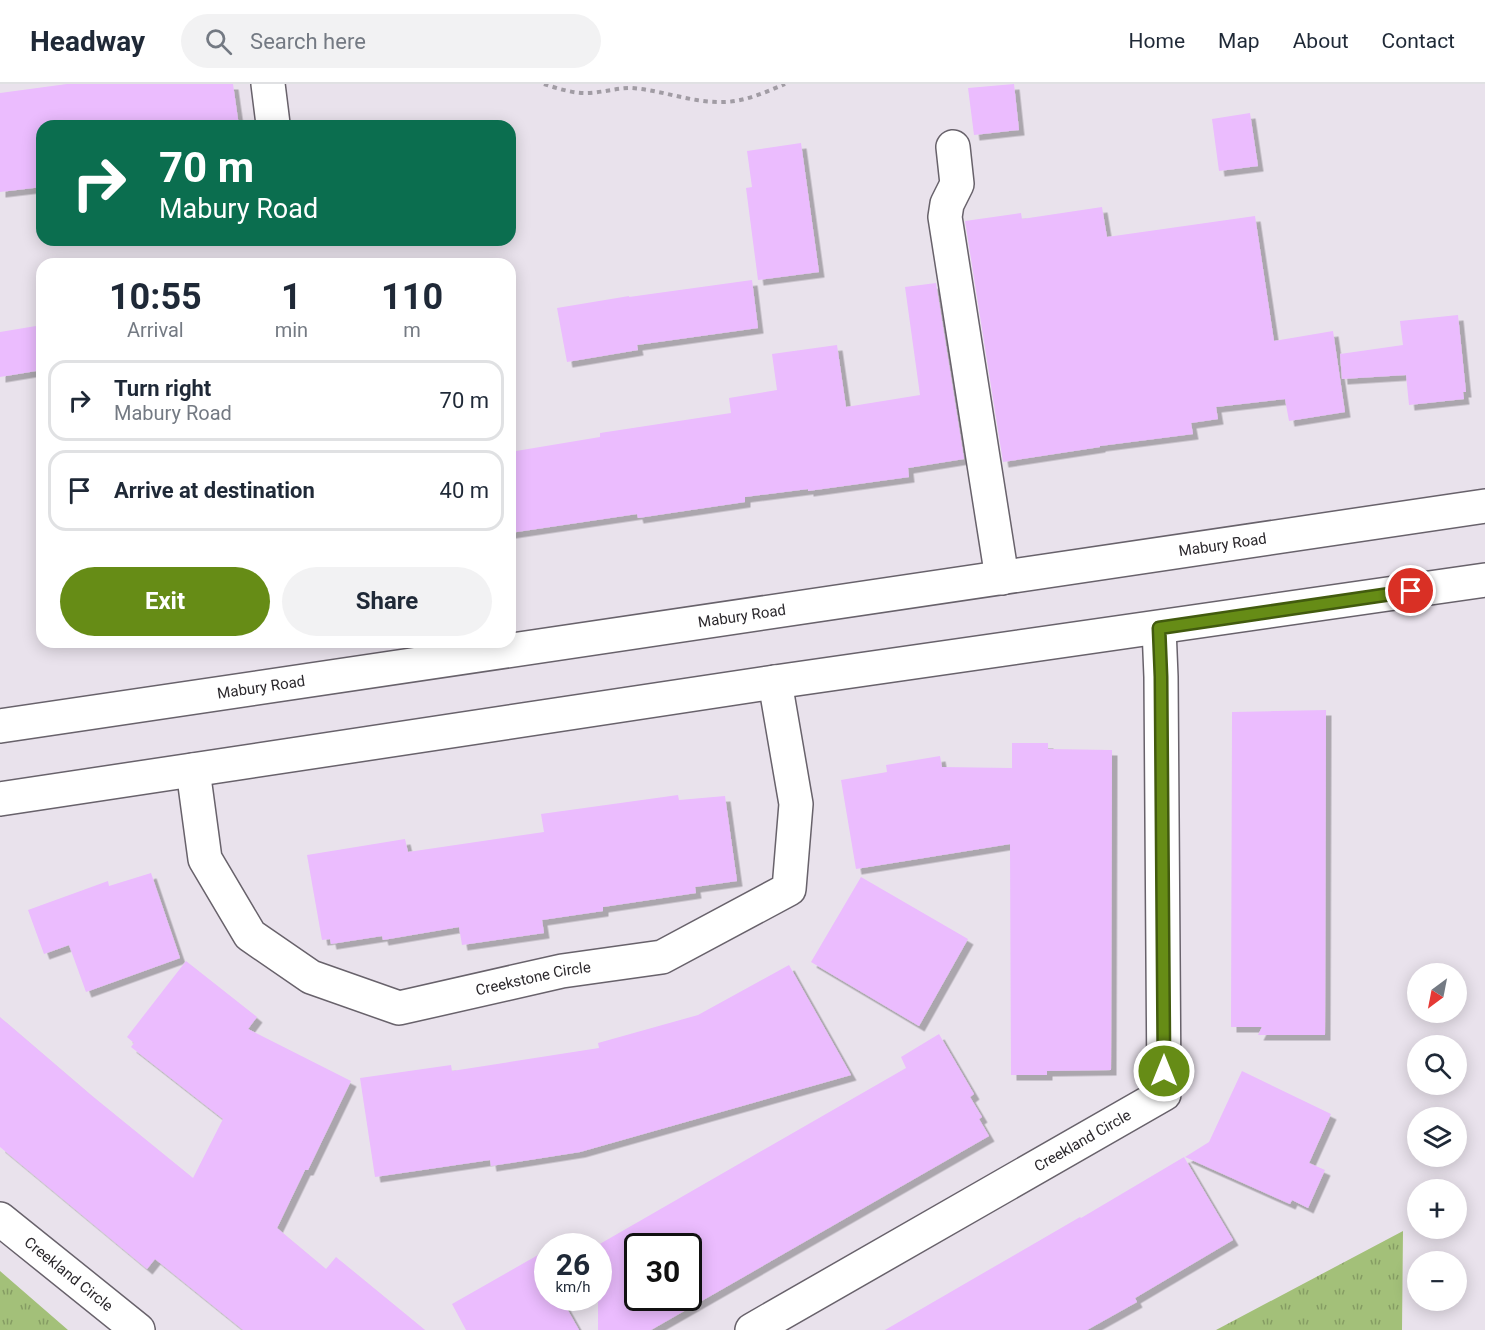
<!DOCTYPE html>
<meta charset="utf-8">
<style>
:root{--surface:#fff;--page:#f2f2f3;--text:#1f2937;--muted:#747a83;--line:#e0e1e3;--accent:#668c16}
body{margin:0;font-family:Roboto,sans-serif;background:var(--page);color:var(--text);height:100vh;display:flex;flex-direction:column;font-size:22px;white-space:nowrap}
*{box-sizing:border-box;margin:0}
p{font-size:20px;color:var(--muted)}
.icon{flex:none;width:33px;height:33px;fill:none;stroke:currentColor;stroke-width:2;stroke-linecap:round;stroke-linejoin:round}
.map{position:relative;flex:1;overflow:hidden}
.sheet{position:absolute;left:36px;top:174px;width:480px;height:390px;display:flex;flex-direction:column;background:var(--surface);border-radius:18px;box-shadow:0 3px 15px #0003}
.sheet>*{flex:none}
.banner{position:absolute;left:36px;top:36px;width:480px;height:126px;border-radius:18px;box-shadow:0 3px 15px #0003;background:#0b6e4f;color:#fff;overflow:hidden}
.needle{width:39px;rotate:212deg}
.tools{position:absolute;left:1407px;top:879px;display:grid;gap:12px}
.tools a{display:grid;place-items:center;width:60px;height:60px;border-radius:50%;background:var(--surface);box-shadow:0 3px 15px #0003;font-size:30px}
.speed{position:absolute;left:534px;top:1149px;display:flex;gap:12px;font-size:30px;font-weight:700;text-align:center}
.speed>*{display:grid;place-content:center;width:78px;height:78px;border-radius:50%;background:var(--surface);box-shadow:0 3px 15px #0003;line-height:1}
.speed small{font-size:15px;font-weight:400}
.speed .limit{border:3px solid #111;border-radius:9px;background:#fff;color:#111}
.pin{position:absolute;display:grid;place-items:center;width:51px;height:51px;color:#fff;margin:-26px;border:3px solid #fff;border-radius:50%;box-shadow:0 2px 6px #0007}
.me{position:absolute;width:66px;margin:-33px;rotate:0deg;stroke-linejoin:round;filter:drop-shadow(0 0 4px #0008)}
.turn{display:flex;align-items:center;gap:21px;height:126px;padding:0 24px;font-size:27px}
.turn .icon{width:78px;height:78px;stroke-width:2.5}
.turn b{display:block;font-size:42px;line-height:51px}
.eta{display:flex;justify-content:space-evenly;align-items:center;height:102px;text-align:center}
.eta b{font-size:36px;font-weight:700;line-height:42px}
.cta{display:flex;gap:12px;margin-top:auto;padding:12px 24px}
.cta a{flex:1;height:69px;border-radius:36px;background:var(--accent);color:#fff;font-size:24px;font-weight:700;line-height:69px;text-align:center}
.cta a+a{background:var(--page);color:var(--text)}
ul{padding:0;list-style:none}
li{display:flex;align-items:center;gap:18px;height:81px;margin:0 12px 9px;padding:0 12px;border:3px solid var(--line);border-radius:18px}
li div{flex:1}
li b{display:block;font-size:22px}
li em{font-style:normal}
header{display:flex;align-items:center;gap:36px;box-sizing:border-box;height:84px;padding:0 30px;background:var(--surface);border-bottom:2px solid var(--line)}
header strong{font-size:28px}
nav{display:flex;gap:33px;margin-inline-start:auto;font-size:21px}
.search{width:420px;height:54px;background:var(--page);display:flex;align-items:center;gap:15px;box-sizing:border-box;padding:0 21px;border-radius:33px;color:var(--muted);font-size:22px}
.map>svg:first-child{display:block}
</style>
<header>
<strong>Headway</strong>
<div class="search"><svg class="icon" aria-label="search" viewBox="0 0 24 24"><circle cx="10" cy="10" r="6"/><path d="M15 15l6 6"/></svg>Search here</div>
<nav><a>Home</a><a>Map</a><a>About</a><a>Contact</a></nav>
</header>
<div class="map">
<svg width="1485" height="1246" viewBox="0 0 1485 1246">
<defs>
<pattern id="park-tufts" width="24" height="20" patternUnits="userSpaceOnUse" patternTransform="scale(1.5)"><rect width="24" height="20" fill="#a3c079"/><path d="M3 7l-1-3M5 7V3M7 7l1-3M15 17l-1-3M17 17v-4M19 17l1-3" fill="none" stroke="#859c63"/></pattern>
<filter id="shadow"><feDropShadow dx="5.5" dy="5.5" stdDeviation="0" flood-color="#0004"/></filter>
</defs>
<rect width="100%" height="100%" fill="#e9e2ec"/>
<!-- park -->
<path fill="url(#park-tufts)" d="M1403 1147 1402 1246H1216Z
M0 1187 68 1246H0Z"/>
<!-- building -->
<path fill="#ebbcfe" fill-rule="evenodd" filter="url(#shadow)" d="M67 0H233L239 42H42V103L0 108V9Z
M1014 0 1019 46 974 51 968 4Z
M1250 29 1258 82 1219 87 1212 35Z
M801 59 819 188 758 196 746 104 752 103 747 67Z
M1102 123 1107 153 1255 132 1274 257 1333 247 1345 328 1289 337 1285 315 1216 323 1218 335 1191 339 1193 350 1100 362V363L1003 378 965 137 1021 129 1022 135Z
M752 196 758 244 637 261 638 266 567 278 557 224 629 212V213Z
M936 199 964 375 908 384 909 393 808 407V405L745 413V418L691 426 638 434 637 430 510 449V368L600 353V349L731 329 729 314 777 306 772 270 837 261 846 323 920 311 905 203Z
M1458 231 1466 308H1463L1464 315 1409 321 1406 291 1342 295 1340 270 1403 261 1400 237Z
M42 241V286L0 293V248Z
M1326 626 1325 951H1258L1262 943H1231L1232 628Z
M1012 659H1048V665L1112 666 1111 986 1047 987V991H1011L1010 760 856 785 841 696 887 688 886 681 940 672 942 683 1012 684Z
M678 711 679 716 725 712 737 797 695 803 696 809 603 823V827L542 836 544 849 462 861 459 843 383 856 382 852 331 860 330 855 322 856 307 771 405 755 408 768 544 748 541 730Z
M151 789 180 874 86 908 69 861 44 870 28 826 108 797 109 802Z
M861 793 968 855 919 942 811 878Z
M186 877 257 933 248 945 351 997 308 1086H305L277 1144 326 1185 336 1173 425 1246H243L155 1175 147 1185 0 1063V933L91 1011 193 1094 223 1035 131 963 134 959 127 953Z
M789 881 851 991 580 1068 491 1082 490 1076 375 1093 360 994 451 981 452 987 599 964 598 959 698 931Z
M939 950 974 1010 970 1013 982 1033 979 1035 989 1052 651 1246H598V1161L906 984 901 973ZM638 1162H688V1214H638Z
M1242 987 1331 1030 1309 1079 1325 1086 1308 1124 1292 1116 1290 1120 1185 1073 1209 1058Z
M1184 1073 1233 1156 1135 1214 1137 1218 1087 1246H885L1080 1133 1081 1134Z
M538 1171 548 1189V1214H561L579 1246H466L452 1220Z"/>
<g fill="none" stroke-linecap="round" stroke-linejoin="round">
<!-- minor casing -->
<g stroke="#68626b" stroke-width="36">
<g id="minor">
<path d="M268 0 273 40"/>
<path d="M953 63 957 100 947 120 945 133 1002 494"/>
<path id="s1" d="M193 686 205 775 250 851 311 893 399 924 562 887 662 873 789 805 796 720 775 598"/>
<path id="s2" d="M0 1135 138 1246"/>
<path id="s3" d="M752 1246 1164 1010 1161 593 1159 544"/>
</g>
</g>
<!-- major casing -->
<g stroke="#68626b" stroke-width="36">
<g id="major">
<path id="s4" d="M0 642 1485 422"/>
<path d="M0 715 775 598 1485 496"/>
</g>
</g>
<!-- path -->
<path stroke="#a19ca4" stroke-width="4" stroke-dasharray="4.5 4.5" stroke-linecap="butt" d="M544 0C559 5 575 10 590 9 604 8 617 4 631 4 662 6 692 19 723 18 744 18 766 8 785 0"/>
<!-- minor -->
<use href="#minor" stroke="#fff" stroke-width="33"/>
<!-- major -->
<use href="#major" stroke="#fff" stroke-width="33"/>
</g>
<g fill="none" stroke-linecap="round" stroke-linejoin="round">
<!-- route casing -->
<g stroke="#425b0e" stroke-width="15">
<path id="route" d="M1164 987 1161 593 1159 544 1411 507"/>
</g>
<!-- route -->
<use href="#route" stroke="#668c16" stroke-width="10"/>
</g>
<g text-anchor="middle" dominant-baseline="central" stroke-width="6" stroke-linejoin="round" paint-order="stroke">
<!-- street labels -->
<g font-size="15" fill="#2b282c" stroke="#fff">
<text stroke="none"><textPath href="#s4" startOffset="1236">Mabury Road</textPath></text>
<text stroke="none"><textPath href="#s4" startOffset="750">Mabury Road</textPath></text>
<text stroke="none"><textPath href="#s4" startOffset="264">Mabury Road</textPath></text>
<text stroke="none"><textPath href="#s1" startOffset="483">Creekstone Circle</textPath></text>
<text stroke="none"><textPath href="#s3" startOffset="381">Creekland Circle</textPath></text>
<text stroke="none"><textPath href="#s2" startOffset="88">Creekland Circle</textPath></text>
</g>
</g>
</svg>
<div class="tools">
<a><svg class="needle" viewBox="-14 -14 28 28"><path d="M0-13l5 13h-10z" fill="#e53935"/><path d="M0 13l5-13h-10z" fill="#747a83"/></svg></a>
<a><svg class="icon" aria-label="search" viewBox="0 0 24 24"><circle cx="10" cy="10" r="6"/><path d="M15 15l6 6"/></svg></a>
<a><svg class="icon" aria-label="layers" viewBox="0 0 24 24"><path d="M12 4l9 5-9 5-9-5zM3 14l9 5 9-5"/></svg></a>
<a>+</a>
<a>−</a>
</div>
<div class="speed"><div>26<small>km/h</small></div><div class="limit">30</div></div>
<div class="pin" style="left:1411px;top:507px;background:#d93025"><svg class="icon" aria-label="arrive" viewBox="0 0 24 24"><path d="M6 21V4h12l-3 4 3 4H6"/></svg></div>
<svg class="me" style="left:1164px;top:987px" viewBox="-20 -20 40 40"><circle r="17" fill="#668c16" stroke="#fff" stroke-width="3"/><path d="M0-11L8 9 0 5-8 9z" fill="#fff"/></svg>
<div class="banner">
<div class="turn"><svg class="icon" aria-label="right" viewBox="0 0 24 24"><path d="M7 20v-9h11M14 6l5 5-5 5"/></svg><div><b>70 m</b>Mabury Road</div></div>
</div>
<section class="sheet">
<div class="eta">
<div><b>10:55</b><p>Arrival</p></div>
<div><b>1</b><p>min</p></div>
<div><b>110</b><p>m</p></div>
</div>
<ul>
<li><svg class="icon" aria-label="right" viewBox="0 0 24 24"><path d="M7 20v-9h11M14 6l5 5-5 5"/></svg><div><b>Turn right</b><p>Mabury Road</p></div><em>70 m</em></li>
<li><svg class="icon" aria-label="arrive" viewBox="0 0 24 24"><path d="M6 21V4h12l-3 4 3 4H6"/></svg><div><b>Arrive at destination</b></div><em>40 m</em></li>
</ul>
<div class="cta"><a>Exit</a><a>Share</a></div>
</section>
</div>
